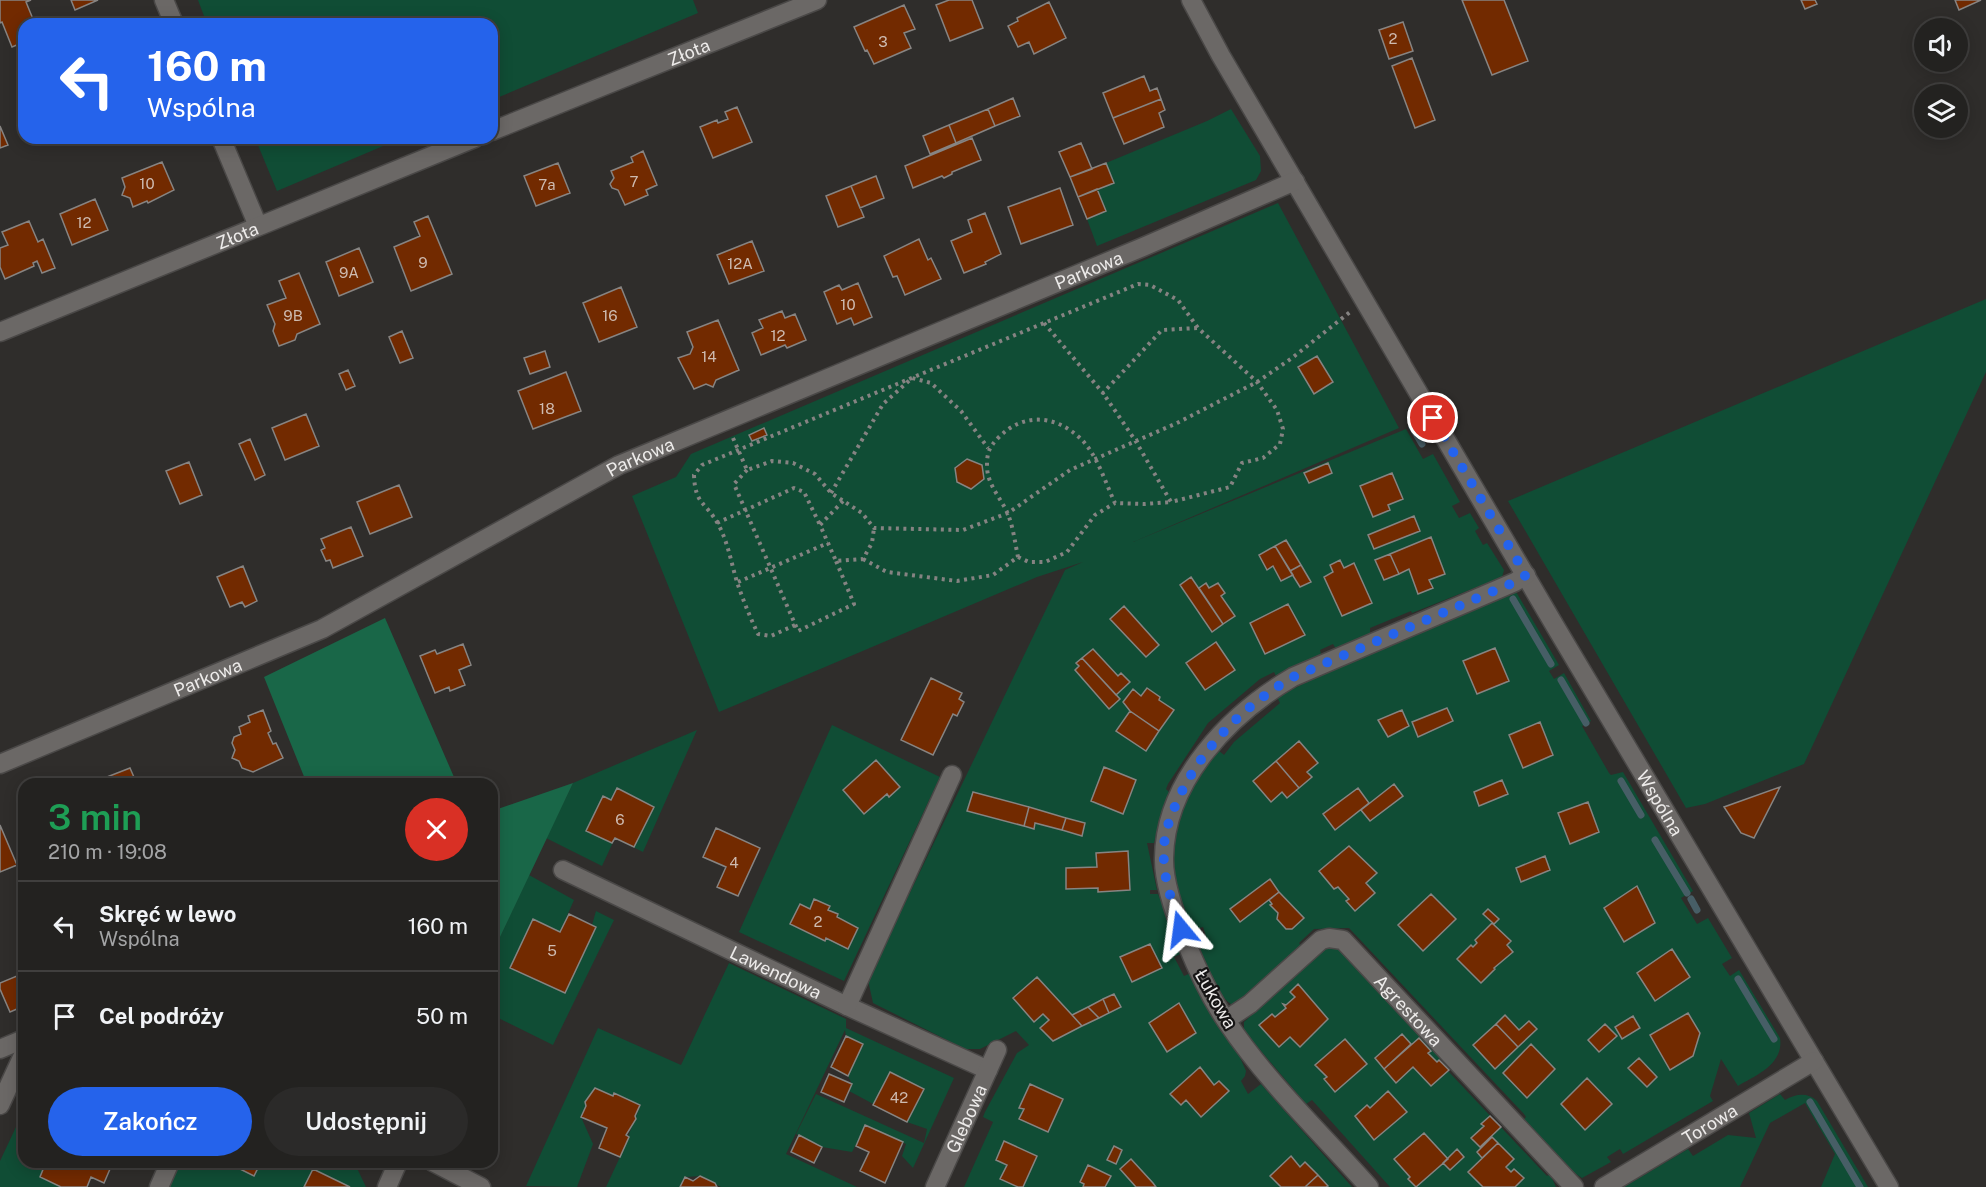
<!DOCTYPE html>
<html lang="pl">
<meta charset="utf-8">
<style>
:root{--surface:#232220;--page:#2b2a29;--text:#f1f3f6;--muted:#a3a4a5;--line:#403f3e;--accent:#2563eb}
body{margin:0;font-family:"Public Sans",sans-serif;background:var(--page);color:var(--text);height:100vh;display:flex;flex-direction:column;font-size:22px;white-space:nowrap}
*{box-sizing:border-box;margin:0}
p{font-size:20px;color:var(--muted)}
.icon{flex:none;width:33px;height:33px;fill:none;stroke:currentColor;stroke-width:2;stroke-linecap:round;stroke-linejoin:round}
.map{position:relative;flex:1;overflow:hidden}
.sheet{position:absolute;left:18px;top:778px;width:480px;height:390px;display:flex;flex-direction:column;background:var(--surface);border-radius:18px;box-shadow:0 3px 15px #0003,0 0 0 2px var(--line)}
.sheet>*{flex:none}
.guide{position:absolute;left:18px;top:18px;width:480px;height:126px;border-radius:18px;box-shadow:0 3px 15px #0003,0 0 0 2px var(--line);background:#2563eb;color:#fff;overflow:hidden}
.controls{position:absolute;left:1914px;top:18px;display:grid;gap:12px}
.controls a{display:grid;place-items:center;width:54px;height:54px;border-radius:50%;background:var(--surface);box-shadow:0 3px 15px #0003,0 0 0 2px var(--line);font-size:30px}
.pin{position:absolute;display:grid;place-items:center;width:51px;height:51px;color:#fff;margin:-26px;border:3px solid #fff;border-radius:50%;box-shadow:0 2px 6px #0007}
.me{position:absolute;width:66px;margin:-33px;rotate:344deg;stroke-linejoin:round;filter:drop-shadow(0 0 4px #0008)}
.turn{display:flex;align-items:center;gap:21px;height:126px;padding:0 30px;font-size:27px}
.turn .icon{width:78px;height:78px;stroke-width:2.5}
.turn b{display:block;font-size:42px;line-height:51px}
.round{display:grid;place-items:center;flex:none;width:63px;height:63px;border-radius:32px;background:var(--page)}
.headline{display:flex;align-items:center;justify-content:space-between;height:102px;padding:0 30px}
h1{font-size:36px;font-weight:600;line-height:45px;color:#1e9e55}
.button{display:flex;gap:12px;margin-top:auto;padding:12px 30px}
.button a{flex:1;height:69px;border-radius:36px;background:var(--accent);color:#fff;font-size:24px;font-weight:600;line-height:69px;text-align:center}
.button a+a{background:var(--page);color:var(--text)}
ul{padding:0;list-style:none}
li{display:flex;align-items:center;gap:18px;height:90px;padding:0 30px;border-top:2px solid var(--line)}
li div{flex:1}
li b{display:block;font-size:22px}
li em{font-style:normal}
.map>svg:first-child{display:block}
</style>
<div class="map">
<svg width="1986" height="1187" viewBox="0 0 1986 1187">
<rect width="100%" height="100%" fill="#2f2d2b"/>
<!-- green -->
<path fill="#104d35" d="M198 0H693L698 13 492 100V24H207Z
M1231 109 1260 156 1261 171 1256 180 1097 246 1087 219 1106 211 1097 189 1114 183 1106 163 1207 121Z
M255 138H402L277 191Z
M1278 203 1399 428 1133 542 1406 429 1423 459 1433 454 1460 502 1452 506 1459 518 1470 513 1479 528 1475 531 1483 545 1487 543 1504 570 1502 577 1412 613 1411 611 1370 628V634L1336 649 1333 644 1320 650 1321 654 1276 676 1274 672 1260 679 1208 723 1168 784 1166 789 1170 793 1164 806 1154 843H1147L1157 890H1150V894H1158L1182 953 1174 957 1184 976 1191 973 1219 1026 1238 1053 1246 1071 1245 1076 1241 1081 1248 1094 1261 1084 1352 1187H964L993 1122 983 1117 985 1112 1017 1053 1029 1045 1016 1031 980 1049H965L873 1003 868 980 1065 570 1083 562 1037 577 719 712 632 496 676 477 691 454Z
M1986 299V372L1804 764 1705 804 1686 808 1508 501Z
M1515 590 1559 665 1549 671 1554 679 1564 673 1591 721 1582 726 1609 773 1611 775 1623 772 1693 891 1681 898 1697 924 1708 918 1732 958 1722 964 1730 976 1739 970 1780 1038C1784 1064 1757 1075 1738 1086L1721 1059 1710 1096 1713 1101 1623 1154 1620 1149 1607 1157 1611 1162 1582 1178 1573 1172 1524 1119 1526 1117 1524 1114 1349 928 1314 929 1299 943 1302 947 1243 1001 1233 1005C1218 999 1207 963 1200 949L1209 945 1203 927 1192 930C1182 904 1169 874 1172 845 1175 811 1198 776 1219 751L1224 755 1234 742 1280 703 1277 697 1339 666Z
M832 725 940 777 844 981 739 932Z
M697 730 643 852 615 838 602 866 546 838 573 783Z
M529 875 574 900 560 932 511 968 565 993 596 927 592 925 596 911 614 920 553 1045 492 1015V954Z
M1327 947H1338L1442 1057 1437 1062 1448 1071 1547 1176 1550 1174 1556 1187H1390L1312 1100 1306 1104 1244 1031V1022Z
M729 963 846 1019V1028L954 1078 913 1168 902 1156 906 1144 866 1125 852 1152 822 1147 796 1134 816 1094 924 1143 927 1129 907 1122 849 1091 852 1084 848 1076 863 1044 846 1036 845 1030 786 1154 857 1187H721L700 1176 685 1177 680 1187H606L620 1157 640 1106 595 1088 581 1117 593 1144 577 1187 526 1186 598 1028 681 1065Z
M1780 1094 1785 1100C1796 1094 1807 1092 1817 1101L1868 1187H1821L1835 1154 1805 1103 1770 1123 1740 1187H1624L1688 1149 1693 1156 1728 1135 1756 1138 1749 1113Z
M24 1110V1162L46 1163 40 1177 61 1187H0V1161Z
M180 1162 348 1163 356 1166 366 1187H167Z"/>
<!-- forest -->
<path fill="#196748" d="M385 618 457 784H307L264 677Z
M573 783 492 954V811Z"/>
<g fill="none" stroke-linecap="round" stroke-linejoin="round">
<!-- stream -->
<path stroke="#475e66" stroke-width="7" d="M1412 427 1422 444
M1513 599 1551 664
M1561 680 1586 723
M1621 781 1641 815
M1655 840 1687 893
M1691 899 1697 910
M1738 979 1774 1039
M1810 1102 1860 1187"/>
</g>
<!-- building -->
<path fill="#722a00" stroke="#878482" stroke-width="1.5" d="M0 0H31L26 2 35 24H24V42L12 47 2 22 0 23Z
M71 0H98L75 10Z
M949 0H972L983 28 950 41 936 5Z
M1462 0H1504L1528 61 1492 75Z
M1801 0H1815L1817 4 1805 9Z
M1955 0H1981L1959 10Z
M1049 2 1066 38 1034 54 1029 42 1018 47 1008 26 1018 21 1017 18Z
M904 5 915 29 904 33 911 48 874 64 867 50 865 51 854 27Z
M1403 22 1413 51 1389 59 1379 30Z
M1412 58 1435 120 1415 128 1392 66Z
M1144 76 1150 91 1157 88 1161 99 1113 118 1103 93Z
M1013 98 1020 116 995 126 988 109Z
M1161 99 1165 110 1159 113 1164 127 1124 144 1113 118Z
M737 107 752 142 713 158 700 127 717 120 718 123 728 119 725 112Z
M988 109 995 126 956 143 949 125Z
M949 125 956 143 930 154 923 136Z
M0 126 8 145 0 148Z
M972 138 981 160 952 172V174L944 178 942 176 913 188 905 166Z
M1081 143 1092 169 1070 177 1059 152Z
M643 151 657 185 646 190 648 195 625 205 618 190 612 188 610 184 614 178 611 171 633 162 631 157Z
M162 162 174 190 148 203 147 201 133 207 130 198 122 195 125 187 122 178Z
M558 163 570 193 536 206 524 176Z
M1106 163 1114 183 1078 197 1070 177Z
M876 176 884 198 860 208 851 186Z
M851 186 864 217 838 227 826 196Z
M1060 188 1073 225 1021 244 1008 207Z
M1097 189 1106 211 1087 219 1078 197Z
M95 199 108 230 72 245 60 214Z
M985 213 1001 254 985 262 986 264 964 273 951 241 972 232 968 220Z
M428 216 452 274 411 291 394 247 420 236 414 222Z
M29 221 38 242 43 239 55 268 42 273 37 261 33 263 34 266 5 279 0 267V248L8 245 2 232Z
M919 239 928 260 931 258 941 279 905 295 897 276 893 277 884 256Z
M752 241 764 271 729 284 717 255Z
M359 248 373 282 339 296 326 262Z
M299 273 320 324 297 334 295 340 279 346 273 331 275 324 267 305 286 298 279 281Z
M858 283 872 317 854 325 851 318 837 324 824 292 839 285 842 290Z
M621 287 637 327 599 342 583 303Z
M782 311 785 318 795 314 806 340 787 348 785 345 761 355 752 333 763 328 759 320Z
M718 320 739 370 716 380 713 387 706 384 694 389 678 358 690 354 693 347 687 332Z
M402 331 413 358 400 363 389 337Z
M545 351 550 367 530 374 524 358Z
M1317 356 1333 382 1314 394 1298 367Z
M348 370 355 386 346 390 339 374Z
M566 372 581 411 533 429 518 391Z
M306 414 319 446 285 460 272 428Z
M764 428 767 435 752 441 749 435Z
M250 439 265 475 255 480 239 444Z
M967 459 982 465 984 479 971 489 957 482 955 468Z
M189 462 202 495 180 504 166 471Z
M1328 463 1332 473 1309 483 1304 473Z
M1392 473 1403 499 1388 505 1390 510 1373 517 1360 486Z
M399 485 412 517 370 534 357 502Z
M1414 516 1420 531 1374 549 1368 535Z
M351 527 363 556 333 568 330 560 326 561 321 550 325 548 321 539Z
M1431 537 1445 574 1429 580 1433 588 1418 594 1409 569 1399 574 1390 554Z
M1286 540 1301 565 1290 571 1275 546Z
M1275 546 1293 575 1281 581 1273 566 1267 570 1259 555Z
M1390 554 1399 574 1384 580 1375 560Z
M1340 560 1344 568 1354 563 1372 603 1342 616 1324 577 1333 572 1330 565Z
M1301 565 1311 582 1300 587 1290 571Z
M243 566 257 601 245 607 242 602 230 607 217 577Z
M1191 577 1223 624 1212 632 1180 585Z
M1206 583 1209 588 1218 583 1225 593 1221 596 1235 616 1223 624 1199 588Z
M1288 604 1305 635 1265 654 1250 623Z
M1124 606 1159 645 1146 657 1110 619Z
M1216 642 1235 670 1205 690 1186 663Z
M463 644 471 665 459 670 465 685 450 691 449 687 435 693 420 656 435 650 437 654Z
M1495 648 1509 681 1477 694 1463 661Z
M1093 649 1118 676 1121 673 1130 682 1116 695 1082 658Z
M1082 658 1120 699 1109 709 1075 670 1079 666 1076 663Z
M931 678 962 693 959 699 964 702 957 716 953 714 933 755 901 740Z
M1147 688 1160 697 1159 700 1174 710 1159 731 1130 711 1123 702 1133 689 1141 696Z
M1447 708 1453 721 1418 737 1412 722Z
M263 710 271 731 268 733 273 744 276 743 283 758 253 772 242 768 239 761 232 758 235 750 232 743 234 737 241 734 239 727 250 722 248 716Z
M1402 710 1409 726 1388 737 1378 720Z
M1130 711 1159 731 1146 751 1116 731Z
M1540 722 1553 755 1523 768 1509 735Z
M1299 741 1318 763 1307 772 1312 777 1299 788 1276 761Z
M876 760 900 787 889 797 887 794 864 814 843 790Z
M1276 761 1299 788 1287 798 1282 792 1271 802 1253 781Z
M1104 767 1136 780 1123 814 1091 801Z
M130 768 137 784H89Z
M1502 780 1508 794 1479 806 1474 792Z
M1394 784 1403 796 1370 821 1361 810Z
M1780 787 1754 838 1741 833 1724 807Z
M617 788 654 807 634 847 615 838 612 843 586 831 603 796 611 800Z
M1358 788 1369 803 1335 830 1323 814Z
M973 792 1029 807 1024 826 967 811Z
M1588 802 1599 832 1570 844 1558 813Z
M1029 807 1066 818 1062 830 1035 823 1034 829 1024 826Z
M1066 818 1085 823 1082 836 1062 830Z
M0 825 17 865 0 872Z
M716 828 760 848 738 896 717 887 726 867 703 857Z
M1349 846 1377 873 1366 883 1375 893 1355 911 1346 901 1349 899 1338 887 1334 889 1319 871Z
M1128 851 1130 890 1098 892V888L1066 889V868L1097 867 1096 853Z
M1545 856 1550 870 1521 882 1516 868Z
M1270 879 1279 892 1240 922 1230 909Z
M1637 886 1655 923 1624 942 1604 908Z
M1279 892 1304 918 1292 929H1286L1277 919 1278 913 1270 905 1272 904 1269 900Z
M1431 894 1456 919 1423 951 1398 925Z
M814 899 830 906 828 910 838 914 837 917 858 928 848 949 826 938 825 941 790 924 800 904 810 909Z
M1488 909 1499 919 1494 924 1483 914Z
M569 914 596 927 565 993 510 968 533 919 560 932Z
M1492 923 1511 941 1507 945 1513 952 1494 968 1495 969 1481 983 1457 959 1471 945 1473 947 1477 943 1475 940Z
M1150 944 1162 968 1132 982 1120 957Z
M1672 949 1690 977 1655 1001 1637 973Z
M24 973V1006L10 1012 0 989V983Z
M1037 977 1072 1015 1082 1026 1053 1041 1040 1028 1049 1020 1043 1014 1034 1022 1013 998Z
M1298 984 1328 1019 1300 1047 1290 1037 1279 1047 1259 1025 1272 1014 1275 1017 1286 1008 1283 1004 1286 1005 1295 997 1290 992Z
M1114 994 1121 1007 1109 1013 1103 999Z
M1103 999 1109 1013 1099 1018 1088 1007Z
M1179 1003 1196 1033 1167 1052 1149 1023Z
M1088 1007 1099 1018 1082 1026 1072 1015Z
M1688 1013 1700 1033 1693 1056 1670 1070 1650 1035Z
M1505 1015 1519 1030 1529 1021 1537 1029 1518 1047 1496 1024Z
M1633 1016 1640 1028 1622 1039 1615 1027Z
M1496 1024 1518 1047 1495 1069 1473 1045Z
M1605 1024 1617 1036 1599 1052 1588 1040Z
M1402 1034 1411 1044 1384 1069 1375 1058Z
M846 1036 863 1044 848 1076 831 1067Z
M1419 1038 1431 1051 1428 1053 1437 1062 1439 1060 1449 1070 1431 1086 1413 1067 1396 1083 1384 1069Z
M1345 1039 1367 1064 1335 1092 1324 1079 1327 1077 1315 1065Z
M1531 1044 1555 1069 1527 1098 1503 1073Z
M1639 1058 1657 1077 1647 1087 1628 1068Z
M1200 1067 1214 1085 1219 1081 1229 1091 1201 1117 1186 1100 1181 1105 1170 1094Z
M890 1072 924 1089 907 1122 873 1105Z
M829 1074 852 1084 844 1102 821 1092Z
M1587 1078 1612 1104 1585 1130 1561 1104Z
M1030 1084 1063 1099 1048 1132 1019 1119 1024 1109 1019 1108Z
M595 1088 613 1096 614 1093 640 1105 635 1116 636 1119 626 1135 629 1137 620 1157 599 1148 607 1128 581 1117 586 1106 585 1102Z
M1388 1091 1407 1112 1374 1140 1355 1116 1367 1105 1370 1108Z
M1490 1116 1501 1127 1480 1147 1471 1138 1484 1126 1481 1124Z
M865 1125 903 1142 885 1183 860 1171 869 1152 856 1146Z
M1424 1133 1448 1159 1416 1187 1408 1179 1410 1177 1394 1159Z
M799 1135 822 1147 814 1163 791 1152Z
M1492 1137 1498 1143 1482 1158 1477 1152Z
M1004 1141 1037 1156 1023 1187H1018L1000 1179 1007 1165 996 1160Z
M1498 1143 1514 1159 1506 1167 1511 1172 1514 1169 1524 1178 1515 1187H1483L1468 1172Z
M1114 1146 1122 1150 1116 1164 1107 1160Z
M1457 1149 1464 1157 1450 1170 1443 1163Z
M1291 1156 1300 1167 1305 1162 1318 1175 1305 1187H1281L1270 1176Z
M1131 1159 1153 1183 1156 1187H1136L1120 1169Z
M46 1162H113L104 1183 91 1177 87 1187H61L40 1177Z
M226 1162H261L254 1176Z
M1088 1165 1111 1176 1105 1187H1083L1084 1184 1080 1182Z
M313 1169 350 1187H304Z
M1318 1175 1328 1186 1326 1187H1305Z
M700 1176 715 1183 717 1187H680L685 1177 693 1181Z"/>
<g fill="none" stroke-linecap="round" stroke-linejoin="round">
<!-- minor casing -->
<g stroke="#4a4847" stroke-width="21">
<g id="minor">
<path d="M164 0 174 24"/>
<path id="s1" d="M1191 0 1221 56 1555 626 1889 1187"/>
<path id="s2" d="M492 131 817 0"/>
<path d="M221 138 258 226"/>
<path id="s3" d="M0 332 475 138"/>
<path id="s4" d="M0 764 322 629 619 465 1143 247 1295 181"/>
<path id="s5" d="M563 870 847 1006 988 1070"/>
<path d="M847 1006 952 775"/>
<path id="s6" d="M1226 1020 1250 1004 1321 940 1329 938 1343 940 1574 1187"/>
<path d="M0 1049 24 1039"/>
<path d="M0 1105 24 1053"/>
<path d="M433 1162 481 1187"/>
<path d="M159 1187 170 1162"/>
<path d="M387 1187 398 1162"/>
<path id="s7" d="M935 1187 997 1050"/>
<path d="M1369 1187C1321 1133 1267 1082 1227 1022 1203 987 1163 899 1164 858 1165 780 1230 714 1293 677L1515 582 1526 575"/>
<path id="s8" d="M1604 1187 1814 1061"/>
</g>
</g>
<!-- path -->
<path stroke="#858382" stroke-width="4" stroke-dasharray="3 4.5" stroke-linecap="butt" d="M1044 323 1103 393 1162 330 1197 328
M733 438 747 470 772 461 793 463 815 474 831 493 862 513 874 528 963 530 1008 513 1070 470 1177 423 1257 382 1292 358 1350 312
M747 470 734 484 798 631 854 604 836 561
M831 493 883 404 912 378 931 383 961 411 988 448
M843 501 820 525 836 561 863 559 872 543 874 528
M717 523 794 488 804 492 820 525
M1018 557 1029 562H1045L1067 552 1095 515 1115 503
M863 559 887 572 957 581 993 575 1018 557C1015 543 1013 525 1007 512 1000 497 987 484 987 466 987 452 989 448 998 438 1022 413 1054 414 1080 438 1097 454 1105 482 1115 503L1145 504 1171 502
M738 582 828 543
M795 625 771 636 758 634C750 617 743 600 737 582 731 562 728 542 718 524 706 502 695 505 694 475L702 465 1138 284 1150 285 1178 300 1198 328 1257 382 1277 410 1283 429 1280 444 1263 458 1242 463 1230 487 1171 502 1135 440 1103 393"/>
<!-- minor -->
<use href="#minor" stroke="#6b6866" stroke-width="18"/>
</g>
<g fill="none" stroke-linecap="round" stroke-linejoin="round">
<!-- route -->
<path stroke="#2563eb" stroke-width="10" stroke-dasharray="0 18" d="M1181 929C1174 907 1165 884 1164 862 1162 841 1168 822 1176 804 1200 749 1242 707 1293 677L1515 582 1526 575 1433 418"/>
</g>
<g text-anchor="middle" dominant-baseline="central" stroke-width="4.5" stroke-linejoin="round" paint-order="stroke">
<!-- number labels -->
<g font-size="15" fill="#cebbb0">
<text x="1393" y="38">2</text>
<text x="883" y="41">3</text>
<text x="634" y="181">7</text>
<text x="147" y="183">10</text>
<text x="547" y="184">7a</text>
<text x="84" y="222">12</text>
<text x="423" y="262">9</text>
<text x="740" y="263">12A</text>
<text x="349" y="272">9A</text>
<text x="848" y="304">10</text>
<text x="293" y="315">9B</text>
<text x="610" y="315">16</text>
<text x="778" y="335">12</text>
<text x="709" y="356">14</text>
<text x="547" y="408">18</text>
<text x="620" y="819">6</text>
<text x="734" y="862">4</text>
<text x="818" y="921">2</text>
<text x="552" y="950">5</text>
<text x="899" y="1097">42</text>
</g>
<!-- street labels -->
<g font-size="18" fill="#edebea" stroke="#161515">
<text stroke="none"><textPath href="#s2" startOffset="212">Złota</textPath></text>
<text stroke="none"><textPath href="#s3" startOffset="256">Złota</textPath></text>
<text stroke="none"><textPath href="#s4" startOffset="1197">Parkowa</textPath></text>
<text stroke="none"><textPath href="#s4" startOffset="711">Parkowa</textPath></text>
<text stroke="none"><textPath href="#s4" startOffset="225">Parkowa</textPath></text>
<text stroke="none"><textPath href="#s1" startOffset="930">Wspólna</textPath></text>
<text stroke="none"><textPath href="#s5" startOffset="236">Lawendowa</textPath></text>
<text transform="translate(1216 999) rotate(60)">Łukowa</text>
<text stroke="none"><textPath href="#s6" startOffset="243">Agrestowa</textPath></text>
<text stroke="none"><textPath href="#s7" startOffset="75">Glebowa</textPath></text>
<text stroke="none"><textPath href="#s8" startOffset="123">Torowa</textPath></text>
</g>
</g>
</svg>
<div class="controls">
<a><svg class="icon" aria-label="sound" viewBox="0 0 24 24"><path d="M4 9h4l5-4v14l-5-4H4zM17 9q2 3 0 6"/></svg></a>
<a><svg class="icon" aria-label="layers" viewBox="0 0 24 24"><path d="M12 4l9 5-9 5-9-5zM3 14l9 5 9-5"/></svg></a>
</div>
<div class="pin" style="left:1433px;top:418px;background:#d93025"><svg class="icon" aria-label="arrive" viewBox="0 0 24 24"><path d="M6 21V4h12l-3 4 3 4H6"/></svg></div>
<svg class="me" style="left:1181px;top:929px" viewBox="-20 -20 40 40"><path d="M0-17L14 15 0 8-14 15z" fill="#2563eb" stroke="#fff" stroke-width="4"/></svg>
<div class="guide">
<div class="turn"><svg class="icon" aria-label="left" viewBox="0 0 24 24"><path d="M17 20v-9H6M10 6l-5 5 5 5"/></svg><div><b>160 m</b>Wspólna</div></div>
</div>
<section class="sheet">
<div class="headline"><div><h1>3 min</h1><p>210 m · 19:08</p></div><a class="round" style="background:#d93025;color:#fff"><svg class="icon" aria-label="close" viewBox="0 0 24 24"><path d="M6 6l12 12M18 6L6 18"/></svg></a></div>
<ul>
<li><svg class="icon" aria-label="left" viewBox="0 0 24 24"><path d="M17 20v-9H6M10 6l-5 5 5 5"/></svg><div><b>Skręć w lewo</b><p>Wspólna</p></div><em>160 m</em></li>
<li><svg class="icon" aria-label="arrive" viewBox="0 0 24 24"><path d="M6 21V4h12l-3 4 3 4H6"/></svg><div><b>Cel podróży</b></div><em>50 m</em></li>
</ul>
<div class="button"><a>Zakończ</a><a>Udostępnij</a></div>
</section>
</div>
